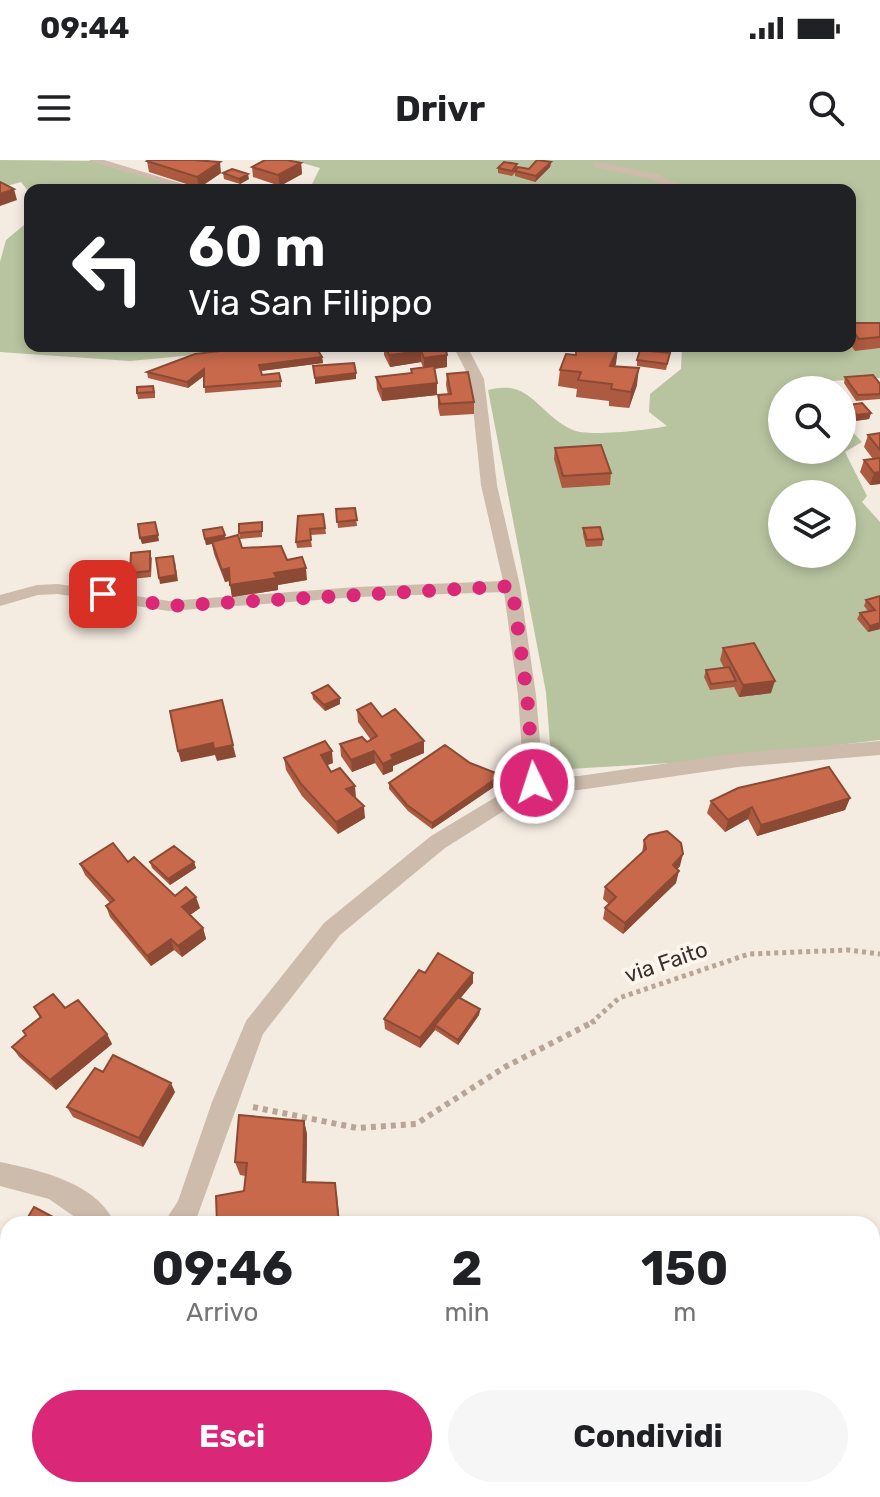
<!DOCTYPE html>
<html lang="it">
<style>
:root{--surface:#fff;--page:#f6f6f6;--text:#202124;--muted:#757577;--accent:#db2777}
body{margin:0;font-family:Rubik,sans-serif;background:var(--page);color:var(--text);height:100vh;display:flex;flex-direction:column;font-size:30px;white-space:nowrap}
*{box-sizing:border-box;margin:0}
p{font-size:26px;color:var(--muted)}
.icon{flex:none;width:44px;height:44px;fill:none;stroke:currentColor;stroke-width:2;stroke-linecap:round;stroke-linejoin:round}
.map{position:relative;flex:1;overflow:hidden}
.drawer{position:absolute;left:0px;top:1056px;width:880px;height:282px;display:flex;flex-direction:column;background:var(--surface);border-radius:24px 24px 0 0;box-shadow:0 4px 12px #0003}
.drawer>*{flex:none}
.banner{position:absolute;left:24px;top:24px;width:832px;height:168px;border-radius:16px;box-shadow:0 4px 12px #0003;background:#202124;color:#fff;overflow:hidden}
.controls{position:absolute;left:768px;top:216px;display:grid;gap:16px}
.controls a{display:grid;place-items:center;width:88px;height:88px;border-radius:50%;background:var(--surface);box-shadow:0 4px 12px #0003;font-size:40px}
.pin{position:absolute;display:grid;place-items:center;width:68px;height:68px;color:#fff;margin:-34px;border-radius:16px;box-shadow:0 4px 12px #0006}
.me{position:absolute;width:88px;margin:-44px;rotate:356deg;stroke-linejoin:round;filter:drop-shadow(0 0 6px #0008)}
.turn{display:flex;align-items:center;gap:28px;height:168px;padding:0 32px;font-size:36px}
.turn .icon{width:104px;height:104px;stroke-width:2.5}
.turn b{display:block;font-size:56px;line-height:68px}
.eta{display:flex;justify-content:space-evenly;align-items:center;height:136px;text-align:center}
.eta b{font-size:48px;font-weight:700;line-height:56px}
.cta{display:flex;gap:16px;margin-top:auto;padding:16px 32px}
.cta a{flex:1;height:92px;border-radius:48px;background:var(--accent);color:#fff;font-size:32px;font-weight:700;line-height:92px;text-align:center}
.cta a+a{background:var(--page);color:var(--text)}
.status{display:flex;justify-content:space-between;align-items:center;height:56px;padding:0 40px;background:var(--surface);direction:ltr}
.status svg{height:22px;fill:currentColor}
header{display:flex;justify-content:space-between;align-items:center;height:104px;padding:0 32px;background:var(--surface);font-size:36px;font-weight:700}
.map>svg:first-child{display:block}
</style>
<div class="status"><b>09:44</b><svg viewBox="0 0 49 12"><path d="M0 12V9h3v3zM5 12V6h3v6zM10 12V3h3v9zM15 12V0h3v12zM26 1h20v11H26zM47 4h2v5h-2z"/></svg></div>
<header><svg class="icon" aria-label="menu" viewBox="0 0 24 24"><path d="M4 6h16M4 12h16M4 18h16"/></svg>Drivr<svg class="icon" aria-label="search" viewBox="0 0 24 24"><circle cx="10" cy="10" r="6"/><path d="M15 15l6 6"/></svg></header>
<div class="map">
<svg width="880" height="1337" viewBox="0 0 880 1337">
<rect width="100%" height="100%" fill="#f4ebe1"/>
<!-- green -->
<path fill="#b8c4a0" fill-rule="evenodd" d="M0 0 92 1 189 30 30 33 21 22 0 28Z
M292 0H880V218L831 221 837 230H782V290H842V261L862 282 845 292 867 336 862 342 880 362V580L704 601 552 610 546 532 488 230C531 218 538 255 573 270 587 277 650 270 667 266L649 252 650 234 681 209 682 186H850V30H335L312 24 320 8ZM782 334H842V394H782Z
M30 60V186H290L130 201 0 192V102L6 80Z"/>
<g fill="none" stroke-linecap="round" stroke-linejoin="round">
<!-- path-far1 -->
<path stroke="#b9a596" stroke-width="5" stroke-dasharray="4 4" stroke-linecap="butt" d="M591 863 619 838 749 794 848 790 880 794"/>
<!-- path -->
<path stroke="#b9a596" stroke-width="6" stroke-dasharray="5 5" stroke-linecap="butt" d="M253 947 357 968 416 964 505 907 595 861"/>
<!-- minor -->
<path fill="#cdbbac" fill-rule="evenodd" d="M88 0H104L203 30H186Z
M598 2 657 14 694 30H679L650 19 594 7V3Z
M453 186H467L484 219 497 325 520 426 536 535 543 616H579L738 593 880 581V595L738 607 579 630H537L445 688 340 775 263 874 197 1057 192 1064H163L178 1041 212 942 246 861 324 763 431 676 524 620 518 535 504 432 357 437 169 451 58 434 38 435 0 446V435L37 425 58 424 169 441 357 427 503 421 481 325 470 219Z
M0 1002C39 1010 98 1023 115 1064H85L49 1039 0 1026Z
M120 1330H150L152 1337H122Z"/>
</g>
<!-- wall -->
<path fill="#ac5a40" d="M147 1 221 13 199 28 149 12Z
M551 2 550 7 535 22 515 16V13L512 16 498 13V8L517 4V9H529Z
M301 3 302 14 280 26 253 17 252 7Z
M223 13 249 19 240 24 224 19Z
M880 162V188L855 191 850 184V163Z
M384 186H445L447 195V207L434 209 437 223V235L382 241 377 229 376 217 412 214 411 209 423 207 421 202 390 207 384 195Z
M467 186H487V190H468Z
M618 188 615 206 637 225 629 248 609 246V241L576 237 577 229 558 226 560 210 575 195Z
M670 193 666 210 637 206V200Z
M322 197 323 203 261 211 262 215 281 221V227L205 233 204 216 188 228 148 218 147 212Z
M447 214 474 242V254L440 256 438 247V235H448L446 225Z
M845 217 880 224V239L856 241 844 223Z
M155 232V238L138 239 137 233Z
M849 245 871 253 869 259 855 261 847 251Z
M880 273V324L870 325 860 312 864 300 873 299 864 287 868 275Z
M555 288 611 313 610 325 562 328 554 299Z
M355 348 357 366 338 368 336 349Z
M323 354 326 374 310 375 312 387 297 388 296 382Z
M262 362V377L240 379 239 373Z
M583 368 603 379 602 386 586 387 583 374Z
M203 370 225 378 242 388 287 400 307 420 278 425V430L232 437 230 421 225 422 214 394 212 384 206 385Z
M152 397 151 417 131 419 130 413Z
M880 436V469L868 472 857 459 860 453 868 451 864 446 866 440Z
M723 488 771 533 739 537 734 527 710 530 704 517 706 510 724 508 720 500Z
M312 533 340 538V544L325 551 313 539Z
M357 550 382 557 424 581V593L393 606V611L383 615 375 603 352 612 341 596 340 584 367 582 371 580 358 562Z
M284 598 333 603 327 605 331 612 355 638 365 658 338 674 302 636 286 610Z
M470 603 501 615V622L432 669 408 651 389 629V623Z
M850 638 845 650 757 676 748 659 725 672 707 653 711 641Z
M644 680 680 706 677 709 676 723 623 774 603 759 605 748 609 744 603 739 605 727 642 693Z
M128 702 175 736 200 748 190 755 203 768 206 779 182 797 174 790 151 806 110 757 106 746 110 743 85 715 80 704Z
M150 702H194L196 708 170 725 152 708Z
M425 813 473 823 460 838 480 849 479 855 458 885 435 870 420 888 385 869 384 859Z
M34 847 65 848 107 874 112 884 56 930 19 897 12 887 26 876 40 858Z
M103 912 175 932 143 987 73 957 67 947Z
M304 961 307 974 306 1022 337 1035 340 1064H217L244 1031 246 1016 240 1015 235 1002Z"/>
<!-- shaded-wall -->
<path fill="#8c4a34" d="M220 2 221 13 199 28 197 17Z
M551 2 550 7 535 22 536 16Z
M301 3 302 14 280 26 278 15Z
M248 14 249 19 240 24 239 19Z
M14 29 17 40 0 46V34Z
M618 188 616 204 608 223 610 206Z
M421 191V202L390 207 389 195Z
M447 195V207L424 210V198Z
M322 197 323 203 260 211 259 205Z
M639 208 637 225 629 248 631 232Z
M204 209 205 215 188 228 187 222Z
M356 213V219L315 224V218Z
M437 223V235L382 241V229Z
M871 253 869 259 855 261 857 255Z
M880 312V324L870 325 874 313Z
M158 375 159 381 142 384 140 378Z
M225 375 226 381 206 385 205 379Z
M175 402 178 421 160 424 159 418Z
M229 408 231 420 225 422 222 410Z
M306 408 307 420 278 425V430L232 437 230 425 274 413Z
M880 463V469L868 472 870 466Z
M775 521 771 533 739 537 743 525Z
M340 538V544L325 551 324 545Z
M424 581V593L393 606V611L383 615V604L391 595Z
M213 583 233 585 236 597 217 601 215 595 181 602 178 591Z
M332 591 333 603 322 607 321 595Z
M374 591 375 603 352 612 351 600Z
M501 615V622L432 669V663Z
M355 626 356 638 346 629Z
M850 638 845 650 757 676 761 665Z
M364 646 365 658 338 674 336 662Z
M752 647 748 659 725 672 728 660Z
M683 694 680 706 670 717 673 705Z
M194 702 196 708 170 725 168 719Z
M679 711 676 723 623 774 625 763Z
M196 737 200 748 186 758 182 747Z
M203 768 206 779 182 797 178 786Z
M171 779 174 790 151 806 147 796Z
M473 813V823L437 867 435 865V870L420 888V878Z
M480 849 479 855 458 885V880Z
M107 874 112 884 56 930 50 920Z
M171 923 175 932 143 987 139 978Z
M304 961 307 974 306 1034 303 1022Z
M8 1276V1290L0 1294V1280Z
M1 1309 8 1313V1330H13L15 1337H8Z
M122 1330H129L130 1337H123Z"/>
<!-- building -->
<path fill="#c8694b" stroke="#8c4a34" stroke-width="2" d="M149 0H194L220 2 197 17 147 1Z
M265 0H287L301 3 278 15 252 7Z
M537 0 551 2 536 16 515 11 518 7 529 9Z
M504 2 517 4 512 11 498 8Z
M232 9 248 14 239 19 223 13Z
M0 22 14 29 0 34Z
M623 25 642 30H617Z
M850 163H880V177L859 179 850 167Z
M263 186H315L322 197 259 205 262 215 279 213 281 221 204 227V209L187 222 147 212 195 194Z
M385 186H445L447 195 424 198 421 191 389 195Z
M576 186 618 188 610 206 639 208 631 232 611 229 612 224 578 220 581 212 560 210 566 194 576 195Z
M640 190 670 193 667 204 637 200Z
M354 203 356 213 315 218 313 206Z
M434 206 437 223 382 229 376 217 412 213 411 209Z
M468 212 474 242 440 244 438 235 451 234 447 214Z
M873 215 880 224V234L858 235 845 217Z
M153 226 154 232 137 233V227Z
M862 243 871 253 857 255 849 245Z
M880 273V290L868 275Z
M601 285 611 313 563 316 555 288Z
M880 298V312L874 313 864 300Z
M355 348 357 360 337 362 336 349Z
M323 354 325 368 310 369 311 380 296 382 298 356Z
M155 362 158 375 140 378 138 364Z
M262 362V371L239 373V364Z
M222 367 225 375 205 379 203 370Z
M600 367 603 379 587 380 583 368Z
M238 375 242 388 281 386 287 400 302 397 306 408 274 413 277 418 230 425 229 408 222 410 212 382Z
M150 391V411L130 413 131 393Z
M173 396 176 415 159 418 156 398Z
M880 436V463L870 466 860 453 875 450 866 440Z
M754 483 775 521 743 525 723 488Z
M729 507 736 521 711 524 706 510Z
M328 525 340 538 324 545 312 533Z
M222 540 233 585 214 589 213 583 178 591 170 551Z
M371 543 382 557 395 549 424 581 391 595 393 599 383 604 374 591 351 600 340 584 362 577 367 582 377 576 357 550Z
M325 581 332 591 321 595 331 612 340 608 355 626 346 629 364 646 336 662 301 624 284 598Z
M445 585 470 603 501 615 432 663 407 645 389 623Z
M829 607 850 638 761 665 752 647 728 660 711 641 738 628Z
M667 671 681 683 683 694 673 705 679 711 625 763 605 748 616 737 605 727 646 689 644 680 649 675Z
M113 683 128 702 134 697 175 736 186 727 196 737 182 747 203 768 178 786 171 779 147 796 106 746 114 740 80 704Z
M174 686 194 702 168 719 150 702Z
M438 793 473 813 420 878 384 859 419 810 425 813Z
M53 834 65 848 78 840 107 874 50 920 12 887 26 875 23 871 41 857 34 847Z
M458 837 480 849 458 880 435 865Z
M113 895 171 923 139 978 67 947 95 908 103 912Z
M239 955 304 961 303 1022 335 1023 339 1064H217L216 1036 244 1031 247 1003 235 1002Z
M34 1047 66 1064H24Z
M8 1201V1276L0 1280V1205Z
M0 1309H1L8 1337H0Z
M93 1330H122L123 1337H95Z
M153 1330H211L214 1337H155Z"/>
<g fill="none" stroke-linecap="round" stroke-linejoin="round">
<!-- route -->
<path stroke="#db2777" stroke-width="14" stroke-dasharray="0 25.2" d="M103 434 169 446 512 426 527 535 534 623"/>
</g>
<g text-anchor="middle" dominant-baseline="central" stroke-width="8" stroke-linejoin="round" paint-order="stroke">
<!-- street labels -->
<g font-size="22" fill="#3b302b" stroke="#fbf5ee">
<text transform="translate(666 802) rotate(-19)">via Faito</text>
</g>
</g>
</svg>
<div class="controls">
<a><svg class="icon" aria-label="search" viewBox="0 0 24 24"><circle cx="10" cy="10" r="6"/><path d="M15 15l6 6"/></svg></a>
<a><svg class="icon" aria-label="layers" viewBox="0 0 24 24"><path d="M12 4l9 5-9 5-9-5zM3 14l9 5 9-5"/></svg></a>
</div>
<div class="pin" style="left:103px;top:434px;background:#d93025"><svg class="icon" aria-label="arrive" viewBox="0 0 24 24"><path d="M6 21V4h12l-3 4 3 4H6"/></svg></div>
<svg class="me" style="left:534px;top:623px" viewBox="-20 -20 40 40"><circle r="17" fill="#db2777" stroke="#fff" stroke-width="3"/><path d="M0-11L8 9 0 5-8 9z" fill="#fff"/></svg>
<div class="banner">
<div class="turn"><svg class="icon" aria-label="left" viewBox="0 0 24 24"><path d="M17 20v-9H6M10 6l-5 5 5 5"/></svg><div><b>60 m</b>Via San Filippo</div></div>
</div>
<section class="drawer">
<div class="eta">
<div><b>09:46</b><p>Arrivo</p></div>
<div><b>2</b><p>min</p></div>
<div><b>150</b><p>m</p></div>
</div>
<div class="cta"><a>Esci</a><a>Condividi</a></div>
</section>
</div>
